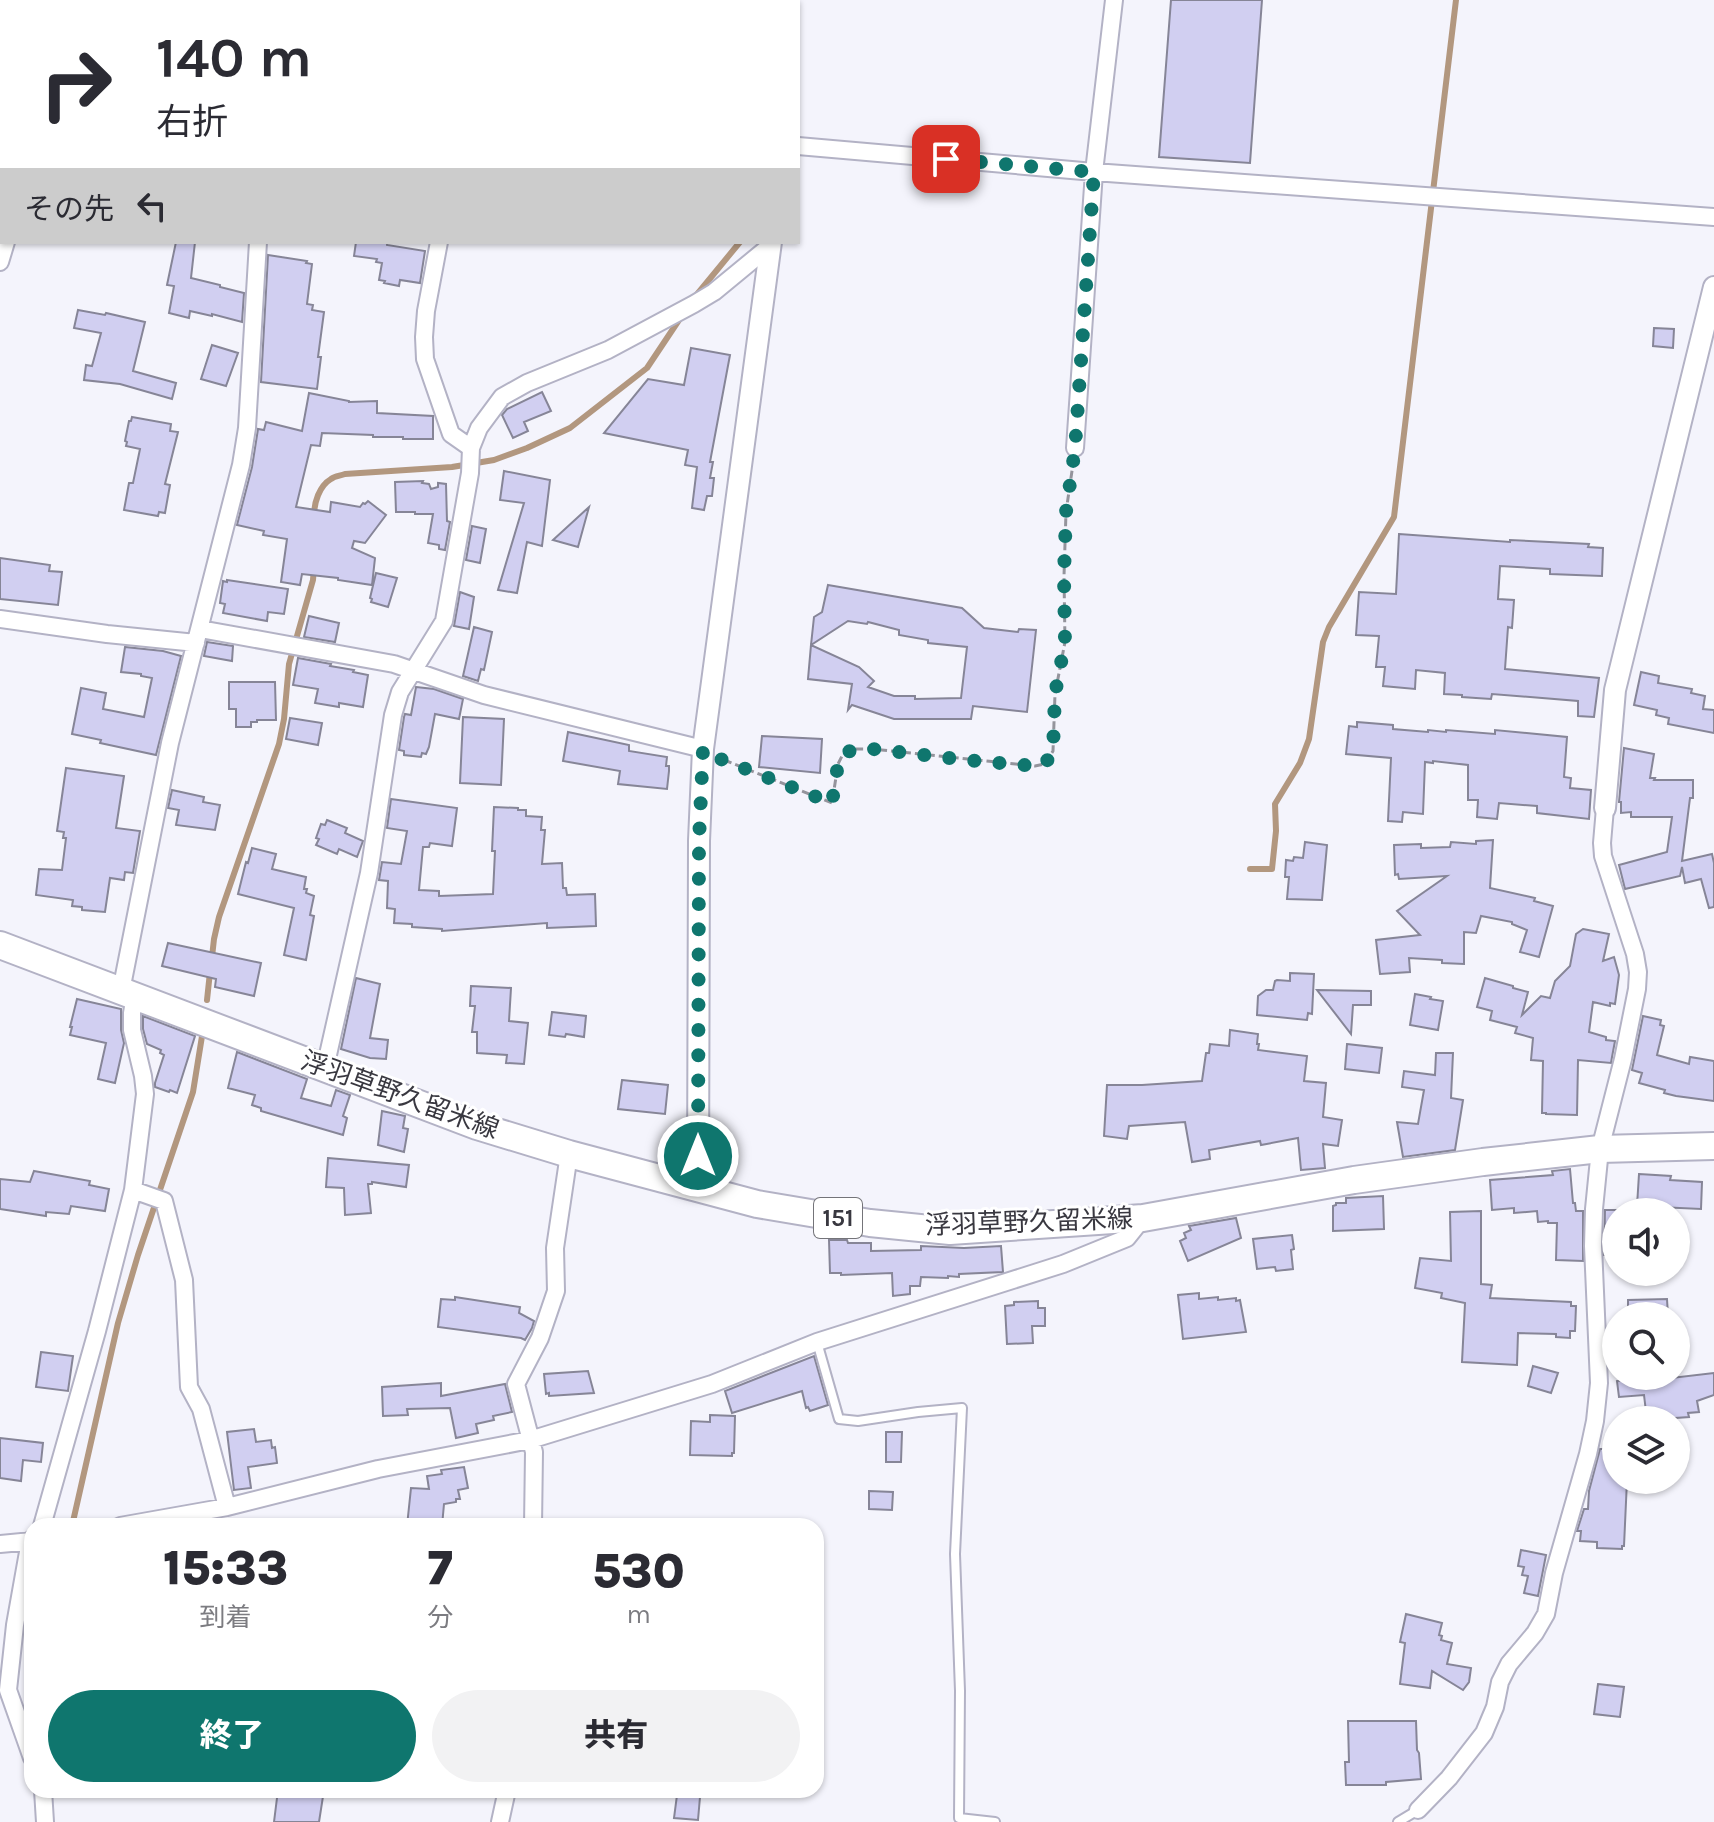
<!DOCTYPE html>
<html lang="ja">
<meta charset="utf-8">
<style>
:root{--surface:#fff;--page:#f2f2f3;--text:#2b2b33;--muted:#7c7c81;--accent:#0f766e}
body{margin:0;font-family:Karla,"Noto Sans JP",sans-serif;background:var(--page);color:var(--text);height:100vh;display:flex;flex-direction:column;font-size:30px;white-space:nowrap}
*{box-sizing:border-box;margin:0}
p{font-size:26px;color:var(--muted)}
.icon{flex:none;width:44px;height:44px;fill:none;stroke:currentColor;stroke-width:2;stroke-linecap:round;stroke-linejoin:round}
.map{position:relative;flex:1;overflow:hidden}
.drawer{position:absolute;left:24px;top:1518px;width:800px;height:280px;display:flex;flex-direction:column;background:var(--surface);border-radius:24px;box-shadow:0 2px 6px #0004}
.drawer>*{flex:none}
.hud{position:absolute;left:0px;top:0px;width:800px;height:244px;box-shadow:0 2px 6px #0004;background:#fff;color:var(--text);overflow:hidden}
.fabs{position:absolute;left:1602px;top:1198px;display:grid;gap:16px}
.fabs a{display:grid;place-items:center;width:88px;height:88px;border-radius:50%;background:var(--surface);box-shadow:0 2px 6px #0004;font-size:40px}
.pin{position:absolute;display:grid;place-items:center;width:68px;height:68px;color:#fff;margin:-34px;border-radius:16px;box-shadow:0 4px 12px #0006}
.me{position:absolute;width:88px;margin:-44px;rotate:0deg;stroke-linejoin:round;filter:drop-shadow(0 0 6px #0008)}
.turn{display:flex;align-items:center;gap:28px;height:168px;padding:0 24px;font-size:36px}
.turn .icon{width:104px;height:104px;stroke-width:2.5}
.turn b{display:block;font-size:56px;line-height:68px}
.then{display:flex;align-items:center;height:76px;padding:0 24px;background:#0003;gap:16px;font-size:30px}
.eta{display:flex;justify-content:space-evenly;align-items:center;height:136px;text-align:center}
.eta b{font-size:48px;font-weight:800;line-height:56px}
.primary-button{display:flex;gap:16px;margin-top:auto;padding:16px 24px}
.primary-button a{flex:1;height:92px;border-radius:48px;background:var(--accent);color:#fff;font-size:32px;font-weight:800;line-height:92px;text-align:center}
.primary-button a+a{background:var(--page);color:var(--text)}
.map>svg:first-child{display:block}
</style>
<div class="map">
<svg width="1714" height="1822" viewBox="0 0 1714 1822">
<rect width="100%" height="100%" fill="#f4f4fc"/>
<g fill="none" stroke-linecap="round" stroke-linejoin="round">
<!-- stream -->
<path stroke="#b2977f" stroke-width="6" d="M764 0V2
M694 298 740 242
M314 516C314 503 319 486 331 479 335 476 340 476 345 474L452 467 494 460 527 448 570 428 647 368 681 317
M1250 869H1272L1276 831 1275 804 1300 763 1309 739 1323 642 1329 627 1394 517 1456 0
M212 957 214 939 219 917 279 744 284 719 289 664 313 580 314 567
M207 1000 210 972
M72 1526 118 1323 138 1255 193 1092 203 1030"/>
</g>
<!-- building -->
<path fill="#d1cff1" stroke="#868597" stroke-width="2" d="M1171 0H1262L1250 163 1159 157Z
M176 242H195L191 278 220 285V287L244 293 242 322 212 314V316L190 311 189 318 169 313 174 286 167 285Z
M356 242H387V245L425 251 420 283 400 280 399 286 384 283 385 281 379 280 382 263 376 262 377 259 354 256Z
M268 255 307 261 306 263 312 264 307 304 313 305 312 310 324 312 318 357H321L317 389 261 382Z
M78 310 105 315 106 313 145 322 133 371 176 383 172 399 120 384 84 380 86 365 92 366 101 333 74 328Z
M1654 328 1674 329 1673 348 1653 346Z
M212 345 238 353 226 386 201 379Z
M691 348 730 355 710 462H713L710 478H714L712 496H707L704 510 692 508 697 467 685 465 688 450 604 433 648 379 684 385Z
M542 392 551 411 524 422 528 431 513 438 502 415 507 409Z
M309 393 349 401V402L377 401V413L433 416V439H403V437H373V435L322 433 320 446 311 445 296 507 330 512 331 502 360 507 363 503 365 504 368 501 386 515 365 543 354 541 352 548 375 558 372 585 338 580V578L302 574 300 585 281 582 287 539 263 535 264 531 237 525 252 467 258 429 264 430 266 422 302 431Z
M132 417 171 424 170 431 178 432 165 484 170 485 165 513 159 512 158 516 124 510 129 483H133L140 449 126 446 127 442 125 441 129 421H131Z
M504 471 550 480 542 546 527 542 517 593 498 590 524 503 500 500Z
M423 481 422 483 429 484 431 489 438 487V483L446 484 447 521 450 522 445 550 439 549V545L428 543 433 514H415V512H396L395 482Z
M589 507 578 547 553 540Z
M472 526 486 529 480 563 466 560Z
M1399 534 1510 542V540L1589 544 1588 547 1603 548 1602 576 1550 574V569L1500 566 1498 599 1514 600 1512 628 1508 627 1505 669 1599 678 1594 717 1578 716V701L1492 694 1491 699 1476 698 1462 697V695L1444 694 1445 673 1416 670 1415 689 1383 686 1385 667H1376L1379 636 1356 635 1359 592 1396 594Z
M0 558 50 565 49 571 62 572 58 605 0 599Z
M376 573 397 578 388 607 371 602 372 599 370 598Z
M227 580 288 589 284 614 268 612 267 621 223 613 225 604 220 603 223 581 227 582Z
M828 585 962 608 984 628 1018 632 1019 629 1036 630 1027 712 973 706 971 719H894L852 705 848 710 852 684 808 679 811 645 859 667 874 681 868 687 894 696H915V699L961 698 967 647 928 643V640L899 635V630L868 622 867 624 848 621 811 645 814 617 822 612Z
M460 592 474 597 469 629 454 626Z
M309 616 339 623 335 642 304 637Z
M474 627 492 632 484 670 481 669 478 681 463 676Z
M207 642 233 646 232 661 204 656Z
M125 647 163 651 181 656 156 755 100 743 101 740 72 734 81 688 106 693 103 709 144 717 152 678 141 676V674L121 672Z
M298 658 331 664 330 666 354 670 353 672 368 675 363 707 339 703V707L315 703 318 689 293 685Z
M1641 672 1659 676 1658 683 1692 689 1691 693 1705 696 1703 709 1714 710V733L1668 724 1669 718 1656 715 1657 710 1634 705Z
M229 682H275L276 720H257V722H251V727H236V709H229Z
M416 687 434 689 463 699 459 719 435 714 429 747 426 754 422 753 421 757 404 755V751L399 750 404 717 405 714 411 715Z
M463 717 504 719 501 785 460 783Z
M290 718 322 723 318 745 286 739Z
M1357 722 1393 725V729L1428 732V730L1446 732V730L1495 734V730L1567 737 1564 777 1571 778 1570 788 1591 790 1589 819 1537 813V806L1499 803 1497 819 1477 817 1478 800H1468V765L1433 761V763L1425 762 1423 814 1403 812 1402 822 1388 821 1391 758 1346 754 1349 726 1357 727Z
M568 732 629 745V751L667 757 666 766H669V771L667 789 618 784 620 771 563 761Z
M762 736 822 739 820 773 759 767Z
M1624 748 1654 754 1650 778H1655L1654 780H1693V798H1690L1682 861 1712 854 1714 863V907L1709 908 1701 879 1685 883 1682 867 1680 876 1625 889 1619 865 1667 852 1672 817H1631V812L1621 813V802H1619Z
M66 768 124 776 116 828 140 831 133 873 125 872 124 880 110 878 105 912 82 910V907L72 906 73 900 36 895 39 869 62 870 66 838H63L64 832 57 831Z
M172 790 204 797 203 802 220 805 215 830 176 825 179 810 168 808Z
M391 799 457 808 452 846 430 843 429 847H423L419 890 439 891V896L493 894 495 851H492L494 807 518 808V810H526V816L542 817 541 830H545L542 864 562 863 563 888H566L567 895 595 894 596 926 547 928V923L442 931V929L412 927V924L394 923 395 909 387 908 388 881 379 880 382 862 401 864 407 831 387 828Z
M327 820 347 828 345 833 363 841 357 857 339 849 337 854 316 845 319 839 316 838 321 824 325 825Z
M1493 840 1490 888 1535 898 1534 901 1553 906 1539 957 1520 952 1527 930 1512 924V922L1481 916 1476 933 1464 932V964L1442 963V960L1409 958 1410 972 1380 974 1376 940 1420 935 1397 911 1447 876 1399 879 1398 874 1395 875 1394 845 1421 844V848L1450 847 1451 842 1476 844V841Z
M1305 842 1327 845 1322 900 1287 899 1289 877H1285L1286 860 1293 861 1294 857 1303 858Z
M252 848 276 854 272 869 306 877 304 889H307L306 893 314 896 310 915 314 916 306 960 284 955 294 908 238 894 246 862 248 863Z
M1583 929 1609 934 1603 961 1614 957 1619 975 1615 1004 1610 1003V1006L1593 1002 1589 1032 1606 1037V1040L1615 1041 1612 1057 1611 1063 1578 1060 1577 1115 1546 1114V1113H1542L1543 1061 1531 1060 1533 1038 1515 1033 1517 1027 1490 1020 1492 1011 1477 1007 1485 978 1513 986V988L1528 992 1522 1015 1541 996 1550 998 1555 981 1570 966 1576 934Z
M168 943 261 963 254 996 215 987 216 979 162 966Z
M1290 973 1314 974 1312 1014 1308 1013 1307 1020 1257 1015 1258 996 1266 990H1273L1275 981 1277 980 1290 981Z
M356 978 380 984 370 1038 388 1040 386 1059 370 1058 341 1049Z
M471 986 511 988 509 1021 528 1023 524 1064 506 1063 507 1055 477 1053V1032H472L475 1006H470Z
M1317 990 1371 991V1005H1353L1351 1034Z
M1415 994 1431 997 1430 999 1443 1001 1438 1030 1410 1025Z
M77 999 121 1009V1030L124 1043 115 1083 98 1079 106 1043 70 1035 72 1027H70Z
M552 1012 586 1016 584 1037 566 1034 565 1037 549 1035Z
M143 1016 195 1036 177 1093 170 1090 169 1092 155 1087V1083L164 1055 160 1053 161 1050 147 1044 143 1029Z
M1643 1016 1661 1020 1660 1025 1664 1026 1657 1055 1689 1064 1690 1057 1714 1061V1101L1676 1096 1664 1093 1665 1090 1639 1083 1642 1073 1632 1070Z
M1230 1030 1258 1034 1257 1044H1259L1258 1050 1307 1056 1304 1081 1326 1083 1323 1117 1342 1120 1338 1146 1323 1144 1325 1168 1301 1170 1298 1138 1261 1145 1260 1141 1209 1150 1210 1159 1192 1162 1185 1122 1129 1126 1127 1139 1104 1136 1107 1085H1142L1202 1081 1206 1053H1209L1210 1044 1229 1046Z
M1347 1044 1382 1048 1379 1073 1345 1069Z
M237 1052 307 1079 301 1098 331 1106 336 1090 350 1095 343 1116 347 1118 343 1135 261 1111V1108L252 1105 255 1095 228 1088Z
M1436 1053H1453L1451 1098 1463 1100 1455 1150 1403 1157 1397 1122 1418 1124 1424 1090 1402 1087 1404 1071 1435 1075Z
M622 1080 668 1085 665 1114 618 1109Z
M382 1111 405 1116 403 1128 408 1129 404 1152 378 1145Z
M328 1158 409 1165 406 1187 372 1182V1184H368L371 1213 345 1215 344 1188 326 1187Z
M1570 1169 1573 1203H1575L1576 1211H1583V1261L1556 1260 1557 1223H1548V1221L1538 1222 1537 1211 1514 1213V1208L1492 1210 1490 1180 1553 1175 1552 1171Z
M34 1171 90 1181 89 1185 109 1189 105 1211 71 1206 69 1214 46 1212V1216L0 1209V1179L30 1182Z
M1639 1174 1671 1176 1670 1180 1702 1182 1701 1209 1637 1206Z
M1383 1196 1384 1229 1333 1231V1206L1336 1205V1203H1346V1198Z
M1605 1210H1616V1255H1604Z
M1481 1211V1284L1492 1285 1490 1298 1571 1302V1306H1576L1575 1331H1570V1338L1556 1337V1334L1518 1333 1517 1365 1462 1362 1465 1303 1441 1298 1442 1293 1415 1288 1420 1258 1451 1261 1450 1212Z
M1236 1218 1241 1238 1188 1261 1180 1241 1186 1238 1184 1233 1191 1230 1189 1226Z
M1292 1235 1294 1249 1291 1250 1293 1269 1276 1271 1275 1267 1257 1269 1253 1239Z
M829 1240H847L848 1243H871V1251L921 1250V1246L964 1248 1001 1246 1003 1272 959 1274V1277L948 1276V1278L921 1277 920 1286H910V1294L893 1296 892 1273 841 1275V1273H830Z
M1199 1293V1299L1218 1297V1300L1236 1298V1301L1240 1300 1246 1332 1183 1339 1178 1295Z
M455 1297 520 1307 519 1313 534 1321 532 1328 525 1340 521 1338 438 1327 441 1299 455 1300Z
M1667 1299 1668 1316H1628V1300Z
M1038 1301V1308H1045V1326H1032L1033 1343 1007 1344 1005 1306 1014 1305V1302Z
M41 1352 73 1356 68 1391 36 1387Z
M814 1356 828 1405 810 1411 808 1407 806 1408 802 1391 732 1413 725 1391Z
M1533 1366 1558 1373 1551 1393 1528 1386Z
M588 1371 594 1393 549 1396V1393L546 1394 544 1374Z
M1714 1373V1395L1697 1401 1699 1412 1688 1413 1689 1417 1647 1420 1644 1395 1619 1397 1617 1381 1656 1376H1662L1663 1379Z
M441 1383V1396L505 1384 512 1412 493 1416 494 1420 476 1424 478 1433 456 1438 450 1408 407 1409 408 1415 383 1416 382 1387Z
M710 1415 735 1416 734 1453H732V1456L690 1455 691 1421 710 1422Z
M254 1429 256 1442 271 1440 272 1448 275 1447 277 1463 248 1467 251 1488 234 1490 227 1432Z
M886 1432H902L901 1462H886Z
M0 1438 43 1443 41 1462 23 1460 21 1481 0 1478Z
M1600 1449H1605V1457H1616V1480H1627L1624 1546H1622V1549L1597 1548V1542L1580 1541 1581 1531H1577L1584 1509H1588L1589 1491Z
M464 1467 468 1488 458 1490 460 1499H456V1502L444 1504 442 1526H407L411 1488 429 1489 427 1476 442 1474 441 1470Z
M869 1491 893 1492 892 1510 869 1509Z
M1521 1550 1546 1555 1538 1596 1524 1593 1528 1576 1522 1575 1524 1567 1518 1566Z
M1406 1614 1442 1623 1439 1635 1442 1636 1441 1640 1452 1643 1447 1664 1471 1668 1469 1682 1463 1690 1432 1671 1430 1688 1400 1684 1405 1643 1400 1642Z
M1598 1684 1624 1687 1620 1717 1594 1714Z
M1348 1721H1416L1417 1750 1419 1753 1421 1779 1386 1782V1785H1346L1345 1762H1349Z
M278 1790H324L319 1822H274Z
M677 1795 700 1797 698 1820 674 1818Z"/>
<g fill="none" stroke-linecap="round" stroke-linejoin="round">
<!-- service casing -->
<g stroke="#b3b2c5" stroke-width="12">
<path id="service" d="M817 1342 839 1419 858 1421 918 1412 962 1408 955 1554 960 1691 959 1818 995 1822
M1398 1822 1418 1810"/>
</g>
<!-- minor casing -->
<g stroke="#b3b2c5" stroke-width="20">
<path id="minor" d="M464 2V0
M0 100 2 99
M798 146 1094 172 1714 217
M439 242 426 311 424 337 425 359 451 434 471 448
M0 262 6 242
M1075 448 1094 172 1114 0
M0 619 107 634 196 643
M200 629 394 664 484 695 703 749
M121 991 170 743 241 465 247 428 258 242
M325 1068 369 873 393 715 400 692 444 621 470 473 471 448 479 428 502 397 527 383 608 350 694 304 714 292 771 245
M133 1190 164 1201 184 1280 189 1387 201 1409 227 1507
M42 1526 97 1331 133 1190 145 1094 143 1076 132 1030V1013L135 995
M120 1526 227 1507 378 1469 530 1440 712 1384 817 1342 1063 1264 1127 1238 1143 1218
M533 1526 534 1452 516 1384 540 1338 556 1291 555 1248 569 1154
M32 1539 30 1541 15 1625 8 1690 32 1758
M0 1544 32 1541
M43 1790 45 1822
M1418 1810 1449 1778 1484 1733 1495 1707 1500 1682 1509 1664 1535 1633 1546 1614 1554 1573 1588 1454 1595 1421 1599 1383 1593 1246 1594 1209 1600 1149 1623 1059 1637 989 1638 972 1635 954 1603 856 1602 843 1605 808
M500 1822 507 1790"/>
</g>
<!-- tertiary casing -->
<g stroke="#b3b2c5" stroke-width="24">
<path id="tertiary" d="M787 2V0
M1605 808 1615 690 1714 287
M698 1188 699 841 703 749 771 242"/>
</g>
<!-- primary casing -->
<g stroke="#b3b2c5" stroke-width="30">
<path id="primary" d="M0 945 477 1126 569 1154 757 1204 870 1223 950 1231 1143 1218 1354 1180 1483 1162 1600 1149 1714 1146"/>
</g>
<!-- path -->
<path stroke="#94949c" stroke-width="3" stroke-dasharray="8 4" stroke-linecap="butt" d="M303 2V0
M724 760 832 803 838 764 843 754 855 749H873L1035 766 1045 764 1053 751 1055 694 1065 642 1064 576 1066 512 1073 464"/>
<!-- service -->
<use href="#service" stroke="#fff" stroke-width="8"/>
<!-- minor -->
<use href="#minor" stroke="#fff" stroke-width="16"/>
<!-- tertiary -->
<use href="#tertiary" stroke="#fff" stroke-width="20"/>
<!-- primary -->
<use href="#primary" stroke="#fff" stroke-width="26"/>
</g>
<g fill="none" stroke-linecap="round" stroke-linejoin="round">
<!-- route -->
<path stroke="#0f766e" stroke-width="14" stroke-dasharray="0 25.2" d="M698 1156 699 841 703 749 718 758 832 803 838 764 843 754 855 749H873L966 760 1035 766 1045 764 1053 751 1055 694 1065 642 1064 576 1066 512 1075 448 1094 172 946 159"/>
</g>
<g text-anchor="middle" dominant-baseline="central" stroke-width="6" stroke-linejoin="round" paint-order="stroke">
<!-- shield labels -->
<rect fill="#fff" stroke="#747479" stroke-width="2" x="814" y="1198" width="48" height="40" rx="6"/>
<g font-size="24" font-weight="bold" fill="#393840">
<text x="838" y="1218">151</text>
</g>
<!-- street labels -->
<g font-size="26" fill="#393840" stroke="#fff">
<text transform="translate(400 1095) rotate(20)">浮羽草野久留米線</text>
<text transform="translate(1029 1222) rotate(-2)">浮羽草野久留米線</text>
</g>
</g>
</svg>
<div class="fabs">
<a><svg class="icon" aria-label="sound" viewBox="0 0 24 24"><path d="M4 9h4l5-4v14l-5-4H4zM17 9q2 3 0 6"/></svg></a>
<a><svg class="icon" aria-label="search" viewBox="0 0 24 24"><circle cx="10" cy="10" r="6"/><path d="M15 15l6 6"/></svg></a>
<a><svg class="icon" aria-label="layers" viewBox="0 0 24 24"><path d="M12 4l9 5-9 5-9-5zM3 14l9 5 9-5"/></svg></a>
</div>
<div class="pin" style="left:946px;top:159px;background:#d93025"><svg class="icon" aria-label="arrive" viewBox="0 0 24 24"><path d="M6 21V4h12l-3 4 3 4H6"/></svg></div>
<svg class="me" style="left:698px;top:1156px" viewBox="-20 -20 40 40"><circle r="17" fill="#0f766e" stroke="#fff" stroke-width="3"/><path d="M0-11L8 9 0 5-8 9z" fill="#fff"/></svg>
<div class="hud">
<div class="turn"><svg class="icon" aria-label="right" viewBox="0 0 24 24"><path d="M7 20v-9h11M14 6l5 5-5 5"/></svg><div><b>140 m</b>右折</div></div>
<div class="then">その先<svg class="icon" aria-label="left" viewBox="0 0 24 24"><path d="M17 20v-9H6M10 6l-5 5 5 5"/></svg></div>
</div>
<section class="drawer">
<div class="eta">
<div><b>15:33</b><p>到着</p></div>
<div><b>7</b><p>分</p></div>
<div><b>530</b><p>m</p></div>
</div>
<div class="primary-button"><a>終了</a><a>共有</a></div>
</section>
</div>
